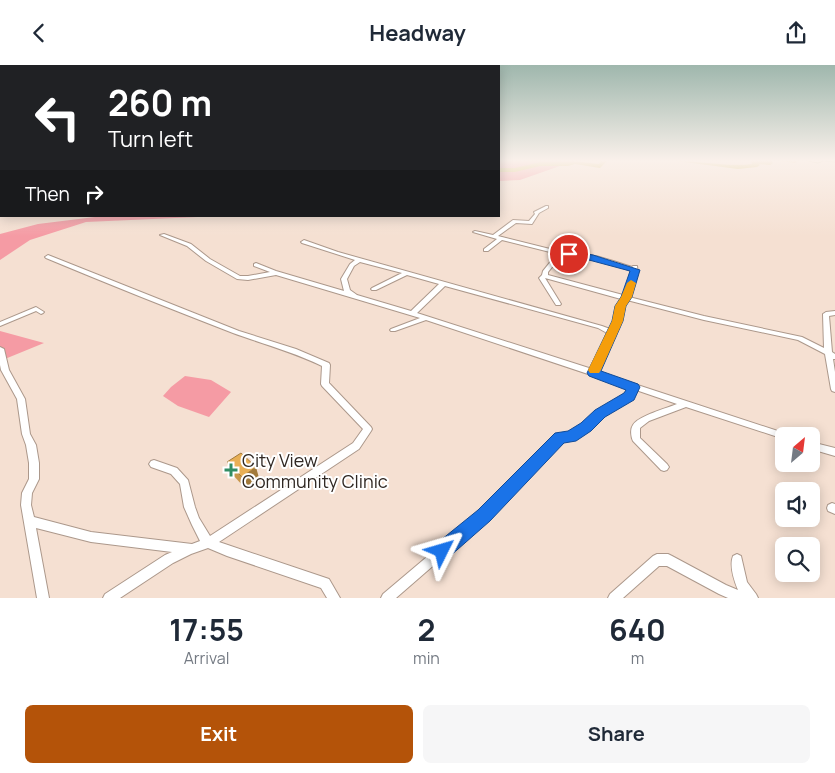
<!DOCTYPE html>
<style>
:root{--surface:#fff;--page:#f6f6f7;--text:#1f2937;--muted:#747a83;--accent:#b45309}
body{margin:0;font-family:Manrope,sans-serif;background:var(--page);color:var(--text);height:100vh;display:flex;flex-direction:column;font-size:19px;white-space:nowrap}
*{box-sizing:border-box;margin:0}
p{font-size:16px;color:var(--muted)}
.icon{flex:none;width:28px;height:28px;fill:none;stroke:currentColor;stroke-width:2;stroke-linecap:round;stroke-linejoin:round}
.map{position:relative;height:533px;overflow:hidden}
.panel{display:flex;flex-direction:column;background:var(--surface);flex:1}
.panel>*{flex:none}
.guide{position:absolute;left:0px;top:0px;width:500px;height:152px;box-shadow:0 2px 12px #0003;background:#202124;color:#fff;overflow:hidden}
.needle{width:32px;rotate:28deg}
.buttons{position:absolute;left:775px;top:362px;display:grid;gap:10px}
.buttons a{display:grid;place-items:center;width:45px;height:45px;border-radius:8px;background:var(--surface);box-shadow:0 2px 12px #0003;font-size:25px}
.pin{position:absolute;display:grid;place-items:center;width:42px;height:42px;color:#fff;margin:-21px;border:2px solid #fff;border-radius:50%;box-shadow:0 1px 5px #0007}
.me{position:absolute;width:55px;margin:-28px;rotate:50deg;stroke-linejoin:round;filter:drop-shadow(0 0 4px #0008)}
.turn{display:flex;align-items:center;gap:18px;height:105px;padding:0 25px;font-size:22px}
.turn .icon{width:65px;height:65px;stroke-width:2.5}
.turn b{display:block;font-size:35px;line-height:42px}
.then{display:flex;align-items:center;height:48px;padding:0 25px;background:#0003;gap:10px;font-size:19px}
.eta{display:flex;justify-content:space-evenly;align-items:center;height:85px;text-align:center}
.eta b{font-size:30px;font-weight:700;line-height:35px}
.button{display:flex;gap:10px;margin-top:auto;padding:10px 25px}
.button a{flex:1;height:58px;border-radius:8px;background:var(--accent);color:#fff;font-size:20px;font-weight:700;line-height:58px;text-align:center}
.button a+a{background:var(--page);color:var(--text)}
header{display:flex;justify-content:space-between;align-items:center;height:65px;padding:0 25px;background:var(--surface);font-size:22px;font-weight:700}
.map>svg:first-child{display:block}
</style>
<header><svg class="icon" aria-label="back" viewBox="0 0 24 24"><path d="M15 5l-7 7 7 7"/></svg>Headway<svg class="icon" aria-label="share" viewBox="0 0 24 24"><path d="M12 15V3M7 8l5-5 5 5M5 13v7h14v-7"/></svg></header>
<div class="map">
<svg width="835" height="533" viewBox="0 0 835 533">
<rect width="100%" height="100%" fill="#f5e0d2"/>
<!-- green -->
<path fill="#f59ba4" d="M499 96H574L520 115 499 116Z
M103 151H220L86 157 30 175 0 195V169L38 159Z
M0 266 44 278 0 296Z
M185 311 211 315 231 327 209 352 178 341 163 331 171 322Z"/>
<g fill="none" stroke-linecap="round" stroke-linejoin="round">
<!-- stream -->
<path stroke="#a08f45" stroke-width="1" d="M808 96 818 98 823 96
M824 96 835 97"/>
<!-- river -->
<path fill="#d1bb54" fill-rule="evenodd" d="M573 96 599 99 601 96H607L600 103 575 99 568 101H540L515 107H499V103H515L540 97H568Z
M676 96C702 96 727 102 752 99L751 96H772L773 98 770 100 759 99 760 100 757 102 738 104Z
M780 96H798L795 98Z"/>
<!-- minor casing -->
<g stroke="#ac988b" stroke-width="2">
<path id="minor" d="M546 141H548V143L539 148 532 159 516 158 498 171 558 186 560 188C585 185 609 195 632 202L633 201H637C639 210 633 223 629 232L704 251 802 272 824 283 823 249 826 247 835 246V250L829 251 832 287 835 289V294H833L835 307V327L832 326 831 324 825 289 798 275 704 255 627 235 624 241 621 256 614 267 598 307 787 369 788 371H784V374L686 342 649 356 640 363V373L667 399 669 402 667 405 664 406 661 405 633 376C631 372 630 364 633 360 638 351 667 343 677 339L636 325 626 337 603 351 581 370 573 373 562 375 488 453 396 533H381L383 529 480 447 557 370 567 368 575 365 597 347 620 333 630 323 426 255 395 266H391L390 265 391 264 420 253 276 210 248 215 237 214 206 196 187 181 160 170 164 169 191 179 210 194 240 211H248L270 207 254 201V199L256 198 276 206 344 226 341 214 350 199 355 195 302 178 301 177 304 175 338 187 602 261 610 264 615 256 618 241 621 234 545 213 561 239 560 240H556L539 213 542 210 543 206 556 190 554 188 502 175 488 186H484V184L497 174 473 167 475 166 493 170 513 155 529 156 535 149 534 147ZM561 191C585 188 609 198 631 206L628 220 623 230 548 210V207ZM360 197 402 208 372 223 371 224 372 225H376L407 210 439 219 411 246 357 230 350 225 347 214 354 201ZM445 221 598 263 607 268 592 304 417 248Z
M48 190 239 266 296 284 329 298 330 300 329 318 371 362 372 364 371 366 359 384 219 477 329 514 340 533H327L321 523 227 491 208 483 191 489 173 498 120 533H103L105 529 165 490 172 487 91 477 36 463 49 533H37L21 440 22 428 29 414V398L26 380 22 369 17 334 1 305 0 300V282L4 284 9 305 25 334 30 369 36 380 39 398V414L32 428 31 440 34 452 91 467 192 479 200 476 192 460 184 442 180 419 171 409 151 402 149 399 151 396 154 395 177 403 188 415 195 442 199 453 210 471 353 378 363 364 322 321 321 319 322 301C293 287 263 279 233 268 171 244 108 219 46 193L45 192Z
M36 242 44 247 43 248 41 249 36 246 0 261V257Z
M811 377 835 383V391L811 384Z
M832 438 835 439V449L828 446 827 443 828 440Z
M657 489H668L672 491 726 520 738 525C734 515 729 501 733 491L737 489 741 491 747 517 756 529 758 533H728L719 529 667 501H659L623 533H608L610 529 653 491Z"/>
</g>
<!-- minor -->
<use href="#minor" fill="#fff" fill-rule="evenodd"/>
</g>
<!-- wall -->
<path fill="#c8964a" d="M227 397 259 413 245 423 231 408Z"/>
<!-- shaded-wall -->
<path fill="#a27a3c" d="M256 402 259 413 245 423 242 412Z"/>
<!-- building -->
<path fill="#e8af56" stroke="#a27a3c" d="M241 388 256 402 242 412 227 397Z"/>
<!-- sky -->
<linearGradient id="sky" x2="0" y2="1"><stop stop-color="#9fb7ad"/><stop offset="0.56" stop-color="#faf1eb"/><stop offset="1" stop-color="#faf1eb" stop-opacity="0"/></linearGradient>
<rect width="835" height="171" fill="url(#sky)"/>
<!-- route -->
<path fill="#1a73e8" stroke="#114b97" d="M569 186 593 190 640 205 632 232 626 241 623 256 601 306 638 319 640 322 634 335 605 352 591 366 576 376 564 378 490 456 449 492 442 495 436 492 433 486 436 479 478 445 555 368 568 366 581 358 595 345 624 328 626 325 589 311 587 308 612 256 615 241 621 232 630 206 589 195 566 191 564 189Z"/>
<!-- slow -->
<path fill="#f59e0b" d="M631 215 636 218 632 232 626 241 623 256 601 305 599 308H590L588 305 612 256 615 241 621 232 627 218Z"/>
<!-- markers -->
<path fill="#318d64" stroke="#fff" stroke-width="2" d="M228.5 397.5h5v5h5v5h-5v5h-5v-5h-5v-5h5z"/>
<g text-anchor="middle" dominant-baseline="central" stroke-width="4" stroke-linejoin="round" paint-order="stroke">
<!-- near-poi labels -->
<g font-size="18" fill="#2f2722" stroke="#fff" text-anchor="start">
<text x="242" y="395">City View<tspan x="242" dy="21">Community Clinic</tspan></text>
</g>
</g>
</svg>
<div class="buttons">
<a><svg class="needle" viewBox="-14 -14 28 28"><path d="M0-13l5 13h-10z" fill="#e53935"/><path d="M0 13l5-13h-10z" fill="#747a83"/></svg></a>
<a><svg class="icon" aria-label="sound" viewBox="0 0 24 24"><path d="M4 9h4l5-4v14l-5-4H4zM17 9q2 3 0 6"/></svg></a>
<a><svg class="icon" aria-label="search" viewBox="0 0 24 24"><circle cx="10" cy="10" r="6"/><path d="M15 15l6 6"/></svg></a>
</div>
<div class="pin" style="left:569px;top:189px;background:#d93025"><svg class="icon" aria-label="arrive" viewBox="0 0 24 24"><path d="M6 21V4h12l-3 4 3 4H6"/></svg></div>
<svg class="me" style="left:442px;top:486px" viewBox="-20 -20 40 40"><path d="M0-17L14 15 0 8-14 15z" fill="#1a73e8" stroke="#fff" stroke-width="4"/></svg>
<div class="guide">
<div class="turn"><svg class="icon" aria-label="left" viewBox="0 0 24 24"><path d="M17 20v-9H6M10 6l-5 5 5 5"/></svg><div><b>260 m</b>Turn left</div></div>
<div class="then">Then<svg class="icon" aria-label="right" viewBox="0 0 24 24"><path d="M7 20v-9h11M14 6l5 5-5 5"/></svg></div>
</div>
</div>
<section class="panel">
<div class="eta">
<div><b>17:55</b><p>Arrival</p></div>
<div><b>2</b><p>min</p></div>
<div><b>640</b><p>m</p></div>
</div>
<div class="button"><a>Exit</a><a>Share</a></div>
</section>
